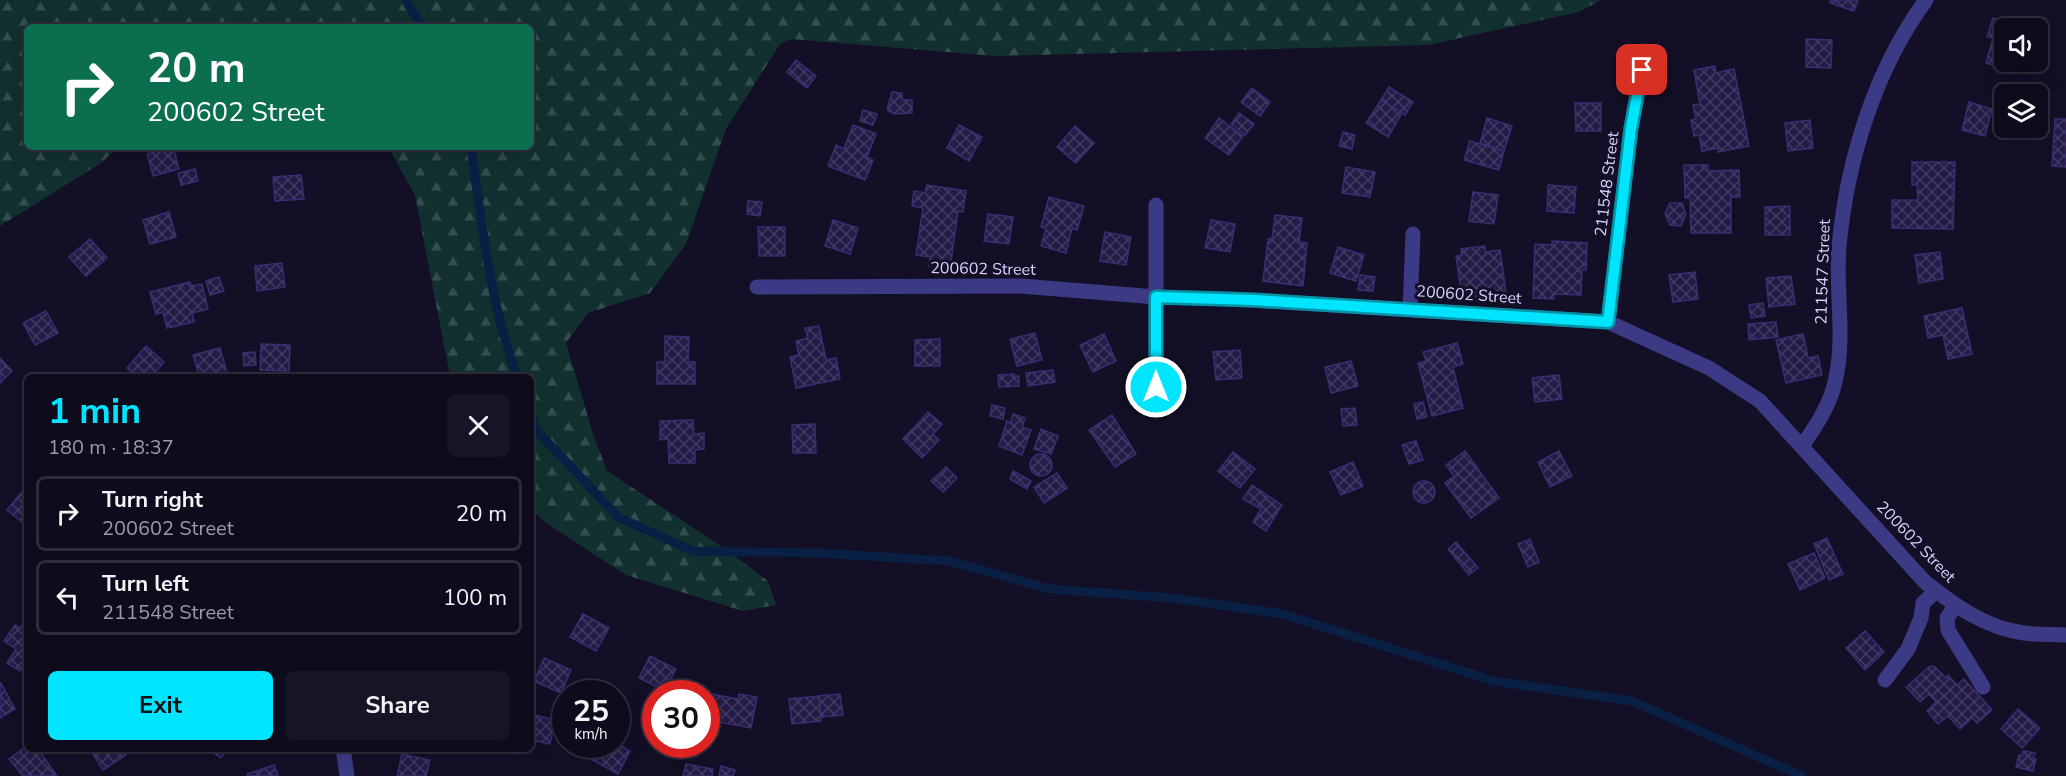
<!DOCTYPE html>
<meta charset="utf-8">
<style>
:root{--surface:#0e0b1c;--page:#171425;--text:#f1f3f6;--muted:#9b9ba3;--line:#2e2b3b;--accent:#00e5ff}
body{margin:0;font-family:"Nunito Sans",sans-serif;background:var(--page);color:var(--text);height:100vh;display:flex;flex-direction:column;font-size:22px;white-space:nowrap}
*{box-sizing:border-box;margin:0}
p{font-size:20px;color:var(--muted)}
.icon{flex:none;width:33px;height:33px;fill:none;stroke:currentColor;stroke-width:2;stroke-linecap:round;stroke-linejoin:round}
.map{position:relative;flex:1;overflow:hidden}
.side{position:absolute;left:24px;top:374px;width:510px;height:378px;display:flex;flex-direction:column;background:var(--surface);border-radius:9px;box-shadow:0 6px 24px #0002,0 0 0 2px var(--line)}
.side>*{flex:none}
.banner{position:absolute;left:24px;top:24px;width:510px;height:126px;border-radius:9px;box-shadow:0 6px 24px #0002,0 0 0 2px var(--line);background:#0b6e4f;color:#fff;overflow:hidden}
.fabs{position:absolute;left:1994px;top:18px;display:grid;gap:12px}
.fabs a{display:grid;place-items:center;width:54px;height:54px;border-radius:9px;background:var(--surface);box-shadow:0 6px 24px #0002,0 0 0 2px var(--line);font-size:30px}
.speed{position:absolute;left:552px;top:680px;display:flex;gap:12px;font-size:30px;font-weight:700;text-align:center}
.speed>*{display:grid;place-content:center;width:78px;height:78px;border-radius:50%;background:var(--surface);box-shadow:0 6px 24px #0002,0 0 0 2px var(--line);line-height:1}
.speed small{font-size:15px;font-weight:400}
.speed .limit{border:9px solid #d22;background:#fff;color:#111}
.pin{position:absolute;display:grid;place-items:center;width:51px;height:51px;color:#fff;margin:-26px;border-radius:12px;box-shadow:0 3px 9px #0006}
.me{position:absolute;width:66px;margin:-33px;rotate:0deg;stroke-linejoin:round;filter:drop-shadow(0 0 4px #0008)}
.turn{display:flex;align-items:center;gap:21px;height:126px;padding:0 24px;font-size:27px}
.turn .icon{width:78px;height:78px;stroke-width:2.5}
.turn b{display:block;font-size:42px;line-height:51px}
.round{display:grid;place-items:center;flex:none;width:63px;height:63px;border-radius:9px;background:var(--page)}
.overview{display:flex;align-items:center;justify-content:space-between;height:102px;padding:0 24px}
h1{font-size:36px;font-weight:700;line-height:45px;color:var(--accent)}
.button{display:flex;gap:12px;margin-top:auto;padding:12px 24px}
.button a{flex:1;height:69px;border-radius:9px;background:var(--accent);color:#111;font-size:24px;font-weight:700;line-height:69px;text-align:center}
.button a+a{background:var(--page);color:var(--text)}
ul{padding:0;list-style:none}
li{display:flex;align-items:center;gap:18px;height:75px;margin:0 12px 9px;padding:0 12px;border:3px solid var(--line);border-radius:9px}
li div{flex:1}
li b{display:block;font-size:22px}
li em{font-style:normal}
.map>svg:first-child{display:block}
</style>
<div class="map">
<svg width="2066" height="776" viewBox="0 0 2066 776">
<defs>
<pattern id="forest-firs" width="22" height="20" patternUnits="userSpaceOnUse" patternTransform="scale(1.5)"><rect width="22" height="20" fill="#12302f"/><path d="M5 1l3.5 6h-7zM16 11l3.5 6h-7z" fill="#344d4e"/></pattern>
<pattern id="building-cross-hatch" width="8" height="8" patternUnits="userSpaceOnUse" patternTransform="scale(1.5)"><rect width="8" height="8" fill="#241b47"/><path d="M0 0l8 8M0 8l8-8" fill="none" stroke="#433b63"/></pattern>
</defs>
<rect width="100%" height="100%" fill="#130f26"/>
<!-- forest -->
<path fill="url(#forest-firs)" d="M0 0H1601L1579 12 1428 45 995 56 791 39 780 44 726 129 686 244 650 293 588 313 566 343 593 434 607 471 724 548 768 581 776 605 743 611 626 575 546 523 531 509V376H450L415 195 388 147H531V27H27V147H118L101 163 0 226Z"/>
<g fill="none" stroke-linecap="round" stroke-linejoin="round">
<!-- stream -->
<path stroke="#0a1f44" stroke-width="9" d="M405 0 423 27
M471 147C482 224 490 303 517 376
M531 415 537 431 618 517 693 551 818 553 949 561 1050 589 1172 598 1283 614 1494 681 1632 701 1802 776"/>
</g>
<!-- building -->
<path fill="url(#building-cross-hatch)" stroke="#3b2d73" stroke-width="1.5" d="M1831 0H1858L1854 11 1830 3Z
M1993 18 2030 28H2004V62H2013L2011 70 1986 63 1993 38 1987 37Z
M1806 39 1832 40 1831 68 1806 67Z
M796 60 816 76 807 88 787 72Z
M1715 66 1716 73 1734 69 1749 146 1718 152V148L1702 151 1699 135 1694 136 1691 120 1696 119 1693 105 1700 104 1694 70Z
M1389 87 1413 102 1405 115 1381 100Z
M1252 88 1270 102 1260 116 1241 102Z
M892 92 902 93V100H912V113L894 114 887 110Z
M1381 100 1402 113 1388 137 1366 123Z
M2037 100 2047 102 2042 131 2025 128H2037Z
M1969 102 1992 109 1985 136 1962 130Z
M1575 103H1601V131H1576Z
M863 110 877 114 873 125 860 121Z
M1239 113 1254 124 1245 135 1231 124Z
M1219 118 1243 136 1229 155 1205 138Z
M1487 118 1512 126 1504 151 1480 143Z
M2055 119H2066V167L2052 166Z
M1810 120 1813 148 1788 151 1785 123Z
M853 125 876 134 867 157 873 160 865 180 828 166 836 145 844 149Z
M959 125 982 137 969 161 947 148Z
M1075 126 1094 143 1076 163 1057 147Z
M1343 132 1355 135 1352 149 1339 146Z
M1470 141 1504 151 1499 170 1464 160Z
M173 147 179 169 153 176 147 154Z
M1912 162H1955L1953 229 1892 228V200H1918L1917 185H1912Z
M1684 165H1708V171L1739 170 1740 197H1731V233H1691L1690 198H1685Z
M1346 167 1375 172 1370 197 1342 193Z
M195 169 198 181 181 185 178 173Z
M301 175 304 199 275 201 273 177Z
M927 185 966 191 963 212 958 211 950 269 929 266 930 257 916 255 923 208 912 206 914 191 925 193Z
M1548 185 1576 187 1574 213 1547 211Z
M1473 192 1498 195 1494 224 1469 221Z
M1049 197 1084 206 1077 230 1072 228 1066 253 1041 246 1046 228 1041 227Z
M748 201 762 202 760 216 747 214Z
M1670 203H1682L1686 214 1681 226 1670 225 1665 214Z
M1790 206V235H1765V207Z
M169 212 176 237 150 244 143 220Z
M988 214 1013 217 1009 244 984 241Z
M1275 215 1302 218 1299 242 1307 243 1303 286 1263 281 1268 239H1272Z
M833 220 858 228 850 254 825 246Z
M1211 220 1235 224 1230 252 1205 248Z
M758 227H785V256H759Z
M1105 232 1131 237 1126 265 1100 261Z
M90 239 107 258 86 276 69 257Z
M1552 241 1587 243 1586 270H1582L1581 295 1554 294V299L1533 298 1535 244 1552 245Z
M1485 246V252L1500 250 1506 293 1473 297 1472 291 1461 292 1456 256 1462 255 1461 249Z
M1338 247 1364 255 1356 281 1330 273Z
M1940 252 1943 279 1919 283 1915 255Z
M282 263 285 287 257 291 255 266Z
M1695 272 1698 299 1673 302 1669 275Z
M1360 275 1375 277 1373 291 1358 290Z
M1791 276 1795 304 1769 307 1766 278Z
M219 277 224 291 210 295 206 281Z
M190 282 191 286 202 284 208 309 192 313 194 322 167 328 163 312 156 314 150 292Z
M1763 303 1765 316 1751 318 1749 305Z
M1962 308 1972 354 1948 359 1943 335 1928 338 1924 316Z
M46 311 58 333 35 345 23 323Z
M1776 322 1778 337 1749 340 1748 324Z
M819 326 826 360 836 358 840 379 796 388 790 357 799 355 796 341 808 338 805 328Z
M1035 333 1042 360 1017 366 1010 339Z
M1104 334 1116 361 1093 372 1080 345Z
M1803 334 1808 358 1818 356 1822 375 1786 383 1776 340Z
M665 336 689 337 688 362H695V384H657V362H665Z
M940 339V366H915V340Z
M1457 343 1463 364 1453 367 1463 408 1432 416 1418 363 1426 361 1423 352Z
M261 344 290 345 289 371 260 370Z
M146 346 164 362 152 376H137L127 368Z
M220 348 227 373 213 376H199L193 355Z
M1240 350 1242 378 1216 380 1213 352Z
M255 352 256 365 244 366 243 353Z
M0 358 12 371 0 383Z
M1351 361 1358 386 1331 393 1325 367Z
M1053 370 1055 382 1028 386 1026 373Z
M1014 374V376H1019V386L999 387 998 375Z
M1559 375 1562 399 1535 402 1532 378Z
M1423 402 1427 417 1417 419 1414 404Z
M992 405 1005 408 1003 419 990 416Z
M1355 408 1357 425 1343 426 1341 409Z
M928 412 942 424 933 434 939 440 922 458 903 439Z
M1013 414 1025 418 1022 427 1031 430 1022 455 999 446 1007 421 1010 423Z
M1112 415 1136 454 1115 467 1089 430Z
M693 420 694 434 704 433V449L695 450V463H669L668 439 660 440V421Z
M815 424 816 453H793L792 425Z
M1041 429 1058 436 1051 454 1034 449Z
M1416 441 1423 460 1409 464 1402 445Z
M1465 451 1499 498 1471 518 1445 483 1454 476 1446 465Z
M1559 451 1572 476 1550 487 1538 462Z
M1233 452 1255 469 1240 488 1218 471Z
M1030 465a11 11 0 1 1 22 0a11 11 0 1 1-22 0Z
M1353 462 1363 486 1341 495 1330 472Z
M946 467 957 478 943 492 931 481Z
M1013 471 1031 481 1027 489 1010 479Z
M1057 473 1067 488 1044 503 1034 487Z
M1413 492a11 11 0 1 1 22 0a11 11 0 1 1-22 0Z
M1252 485 1282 505 1266 531 1253 522 1261 509 1243 499Z
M25 488 27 490V526L7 510Z
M1827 538 1843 574 1829 580 1814 544Z
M1530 539 1539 562 1528 567 1518 544Z
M1456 542 1478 568 1469 575 1448 549Z
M1814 553 1825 578 1800 590 1788 564Z
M583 614 609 628 596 651 570 637Z
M27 618V661L20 671 7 663 16 649 4 641 15 625 20 628Z
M1865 631 1884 652 1865 670 1846 648Z
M650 656 676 669 665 691 639 678Z
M544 658 571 670 561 693 534 681Z
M1930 666 1935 667 1946 678 1948 675 1957 685 1964 679 1992 710 1977 723 1972 718 1960 729 1948 716 1938 724 1927 711 1936 702 1929 694 1920 702 1906 687Z
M1 683 15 709 0 718V684Z
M712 694 738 699 739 694 757 697 751 728 707 720Z
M840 694 843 715 821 717 819 696Z
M819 696 821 721 792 724 789 699Z
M2018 709 2040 728 2022 748 2001 729Z
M531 714 555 720 550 744 531 740Z
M616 743 630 751 618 774 578 752 583 744Z
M27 746V748H37L57 776H23L9 759Z
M89 748H122L126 755 103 770Z
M206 748H227L221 758Z
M2023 751 2035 753 2033 759H2036L2033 771 2016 767 2019 755 2022 756Z
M402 754 430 760 426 776H397Z
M686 764 713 769 712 776H683Z
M274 765 278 776H248L247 774Z
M721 766 735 770 733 776H719Z"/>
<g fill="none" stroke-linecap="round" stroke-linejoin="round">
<!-- service -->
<path stroke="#3d3a85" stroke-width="15" d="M1955 606 1947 618 1948 630 1983 687
M1885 680 1908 649 1921 618 1923 603 1936 591"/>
<!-- minor -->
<path stroke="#3d3a85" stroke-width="15" d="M757 287 1021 286 1156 297 1232 299 1608 322 1709 368 1760 401 1925 582C1954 605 1985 628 2024 633 2037 635 2052 634 2066 635
M1410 309 1413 234
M1608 322 1631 128 1645 51
M1156 387V205
M1802 446C1816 426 1830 405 1835 382 1846 337 1835 290 1839 246 1847 161 1875 69 1926 0
M343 748 347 776"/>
</g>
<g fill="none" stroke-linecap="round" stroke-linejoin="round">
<!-- route casing -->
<g stroke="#0095a6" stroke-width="15">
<path id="route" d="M1156 387V297L1254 300 1608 322 1631 128 1642 70"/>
</g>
<!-- route -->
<use href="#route" stroke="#00e5ff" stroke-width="10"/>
</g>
<g text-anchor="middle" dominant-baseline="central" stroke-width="6" stroke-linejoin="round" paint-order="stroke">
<!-- street labels -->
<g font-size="16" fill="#d9d4ff" stroke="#130f26">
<text transform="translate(1607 184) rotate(-83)">211548 Street</text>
<text transform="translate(983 269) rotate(1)">200602 Street</text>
<text transform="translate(1823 272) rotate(-88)">211547 Street</text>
<text transform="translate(1469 295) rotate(4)">200602 Street</text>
<text transform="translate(1916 542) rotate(46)">200602 Street</text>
</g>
</g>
</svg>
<div class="fabs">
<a><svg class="icon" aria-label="sound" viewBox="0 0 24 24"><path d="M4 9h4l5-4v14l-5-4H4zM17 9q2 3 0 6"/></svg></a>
<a><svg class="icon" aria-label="layers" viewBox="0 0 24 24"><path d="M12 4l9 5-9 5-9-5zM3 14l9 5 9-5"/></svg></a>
</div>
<div class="speed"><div>25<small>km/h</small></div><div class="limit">30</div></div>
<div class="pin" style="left:1642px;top:70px;background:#d93025"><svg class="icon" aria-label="arrive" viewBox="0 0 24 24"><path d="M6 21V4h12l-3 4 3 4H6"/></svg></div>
<svg class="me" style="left:1156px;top:387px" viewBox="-20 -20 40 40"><circle r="17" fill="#00e5ff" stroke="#fff" stroke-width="3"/><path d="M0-11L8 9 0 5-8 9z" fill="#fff"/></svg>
<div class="banner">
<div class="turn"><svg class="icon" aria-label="right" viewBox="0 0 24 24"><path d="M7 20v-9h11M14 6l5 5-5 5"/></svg><div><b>20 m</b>200602 Street</div></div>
</div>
<section class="side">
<div class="overview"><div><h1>1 min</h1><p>180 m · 18:37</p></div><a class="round"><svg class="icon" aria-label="close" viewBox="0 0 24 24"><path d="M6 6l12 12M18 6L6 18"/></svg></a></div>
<ul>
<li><svg class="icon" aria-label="right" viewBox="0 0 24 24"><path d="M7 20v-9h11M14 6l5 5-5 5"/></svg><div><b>Turn right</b><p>200602 Street</p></div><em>20 m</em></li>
<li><svg class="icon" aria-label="left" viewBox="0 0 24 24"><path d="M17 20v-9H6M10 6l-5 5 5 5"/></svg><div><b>Turn left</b><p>211548 Street</p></div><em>100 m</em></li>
</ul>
<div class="button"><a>Exit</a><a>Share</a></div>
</section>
</div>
